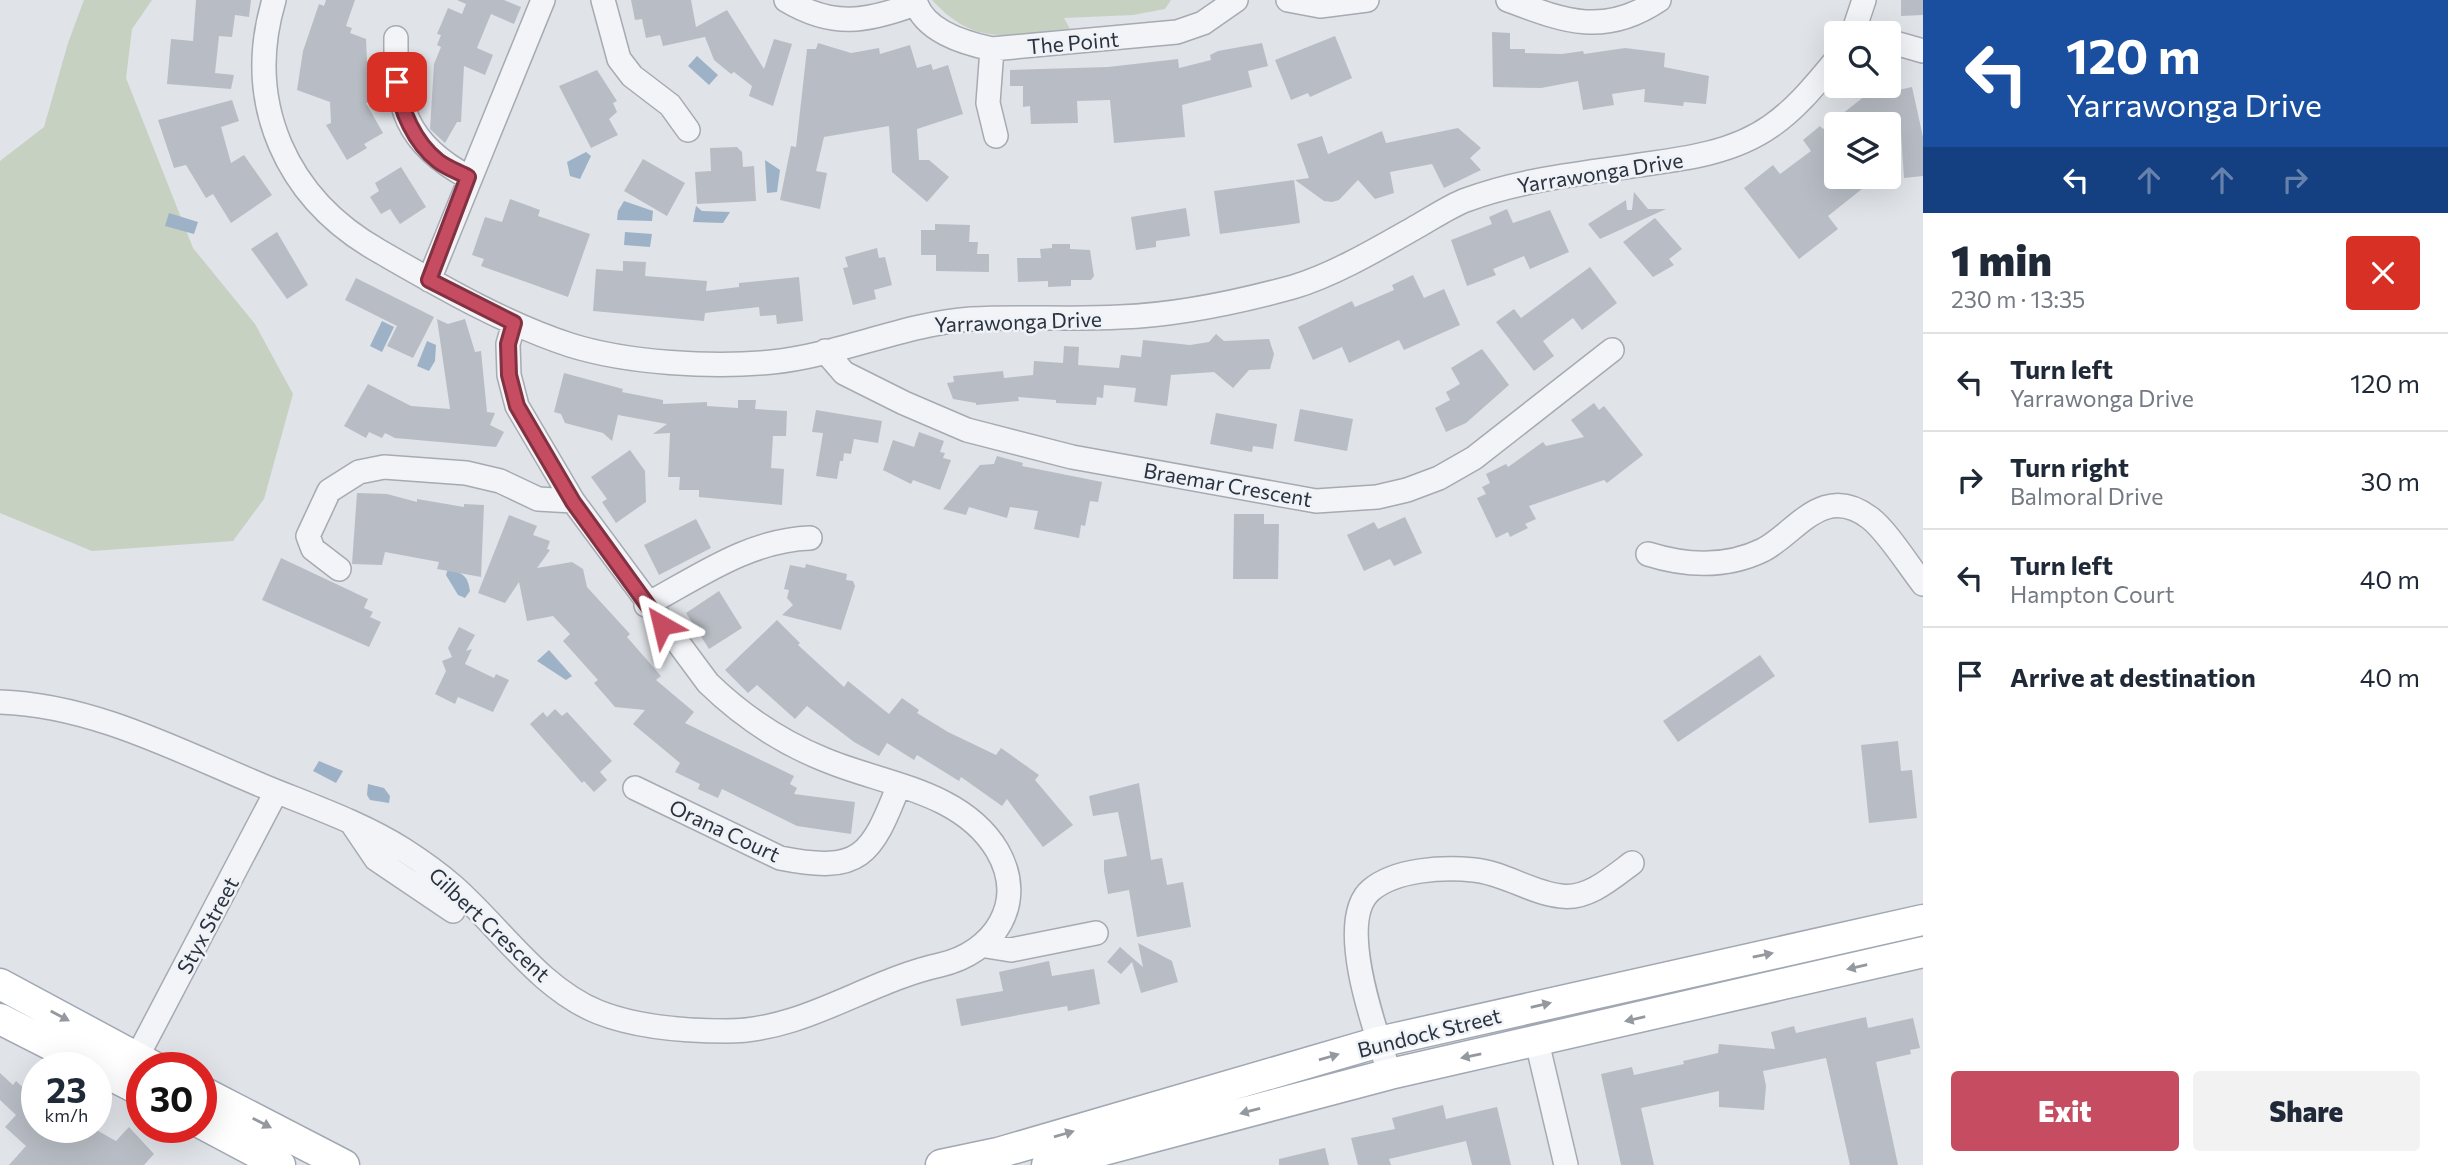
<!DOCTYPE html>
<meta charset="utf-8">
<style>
:root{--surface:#fff;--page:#f2f2f3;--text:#1f2937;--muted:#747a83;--line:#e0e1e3;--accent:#c64c62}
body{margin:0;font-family:Commissioner,sans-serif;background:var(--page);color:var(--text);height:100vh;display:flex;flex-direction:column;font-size:26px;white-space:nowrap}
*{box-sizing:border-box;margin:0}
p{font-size:23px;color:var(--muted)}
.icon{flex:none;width:38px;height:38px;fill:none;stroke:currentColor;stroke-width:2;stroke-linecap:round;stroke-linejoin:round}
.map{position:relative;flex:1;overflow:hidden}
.sheet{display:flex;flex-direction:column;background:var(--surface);width:525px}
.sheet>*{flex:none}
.top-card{background:#1a4fa0;color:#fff;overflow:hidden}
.buttons{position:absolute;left:1824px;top:21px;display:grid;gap:14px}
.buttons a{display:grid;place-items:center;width:77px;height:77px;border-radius:7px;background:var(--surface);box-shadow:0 7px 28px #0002;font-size:35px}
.speed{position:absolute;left:21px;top:1052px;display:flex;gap:14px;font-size:35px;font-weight:700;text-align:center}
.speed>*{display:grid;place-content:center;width:91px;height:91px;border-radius:50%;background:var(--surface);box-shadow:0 7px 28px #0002;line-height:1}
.speed small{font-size:18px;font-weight:400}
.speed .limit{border:10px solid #d22;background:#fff;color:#111}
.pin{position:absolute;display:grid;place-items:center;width:60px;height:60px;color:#fff;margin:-30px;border-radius:14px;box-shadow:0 4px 10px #0006}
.me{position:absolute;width:77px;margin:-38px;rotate:323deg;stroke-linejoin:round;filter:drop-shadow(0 0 5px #0008)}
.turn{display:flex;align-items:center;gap:24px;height:147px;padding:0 28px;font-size:32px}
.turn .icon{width:91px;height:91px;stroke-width:2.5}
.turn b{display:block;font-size:49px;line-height:60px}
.lanes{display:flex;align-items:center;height:66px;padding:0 28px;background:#0003;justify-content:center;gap:35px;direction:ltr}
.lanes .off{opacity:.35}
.round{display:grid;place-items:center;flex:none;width:74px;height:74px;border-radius:7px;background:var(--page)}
.head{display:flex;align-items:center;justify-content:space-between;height:119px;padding:0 28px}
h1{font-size:42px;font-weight:800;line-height:52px}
.primary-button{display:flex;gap:14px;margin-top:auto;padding:14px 28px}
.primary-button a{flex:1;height:80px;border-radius:7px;background:var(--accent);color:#fff;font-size:28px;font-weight:800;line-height:80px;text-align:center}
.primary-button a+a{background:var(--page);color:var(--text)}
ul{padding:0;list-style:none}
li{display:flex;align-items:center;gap:21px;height:98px;padding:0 28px;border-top:2px solid var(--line)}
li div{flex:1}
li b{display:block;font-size:26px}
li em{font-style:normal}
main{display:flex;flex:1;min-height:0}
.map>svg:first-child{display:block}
</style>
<main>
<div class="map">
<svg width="1923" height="1165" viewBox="0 0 1923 1165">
<rect width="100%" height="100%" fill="#e0e3e8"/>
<!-- green -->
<path fill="#c6d1c2" d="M84 0H152L132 29 126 78 193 248 255 324 293 394 264 499 233 541 92 551 0 513V161L44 127 68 43Z
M932 0H1171L1165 9 1133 15 1064 18 1070 29C1010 34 977 49 932 0Z"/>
<!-- water -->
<path fill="#9db2c6" d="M697 56 718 75 709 85 688 66Z
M586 152 591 156 580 179 570 176 567 162Z
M765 160 780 170 777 192 767 193Z
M624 201 653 211 652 221 617 220 618 211Z
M696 206 702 211 730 212 723 223 693 222Z
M169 213 198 222 194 234 165 226Z
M625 232 652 234 650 247 624 245Z
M382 321 394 327 382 352 370 346Z
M427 341 436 345 435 361 429 371 417 366Z
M448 569C462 573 468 575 470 591L465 598 458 595 446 575Z
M549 650 572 676 566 680 537 661Z
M319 761 343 771 336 783 313 771Z
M368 784 384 788 390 796 389 803 370 800 367 795Z"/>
<!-- building -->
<path fill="#b8bdc5" d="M196 0H251L249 17 235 15 232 37 219 36 215 73 234 75 231 89 167 84 171 39 193 41Z
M326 0H355L346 26 352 28 350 33 366 39 367 62 374 59 377 101 366 103 383 133 364 144 367 148 347 160 326 125 331 123 330 102 297 90 303 51 319 4 324 6Z
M457 0H504L521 7 514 24 491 14 477 48 493 55 485 75 464 66 461 122H457L445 143 430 129 434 64 441 47 437 45 441 35 437 34 448 8 462 14 466 4Z
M631 0H691L696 27 727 10 764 69 774 39 792 44 773 106 749 96 752 86 734 72 731 74 714 60 705 37 663 46 660 35 646 38 642 19 635 20Z
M1901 0H1923V15L1901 16Z
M1492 32 1510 33V49H1525V53L1562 54 1583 51 1584 54 1625 48 1665 53 1664 67 1709 76 1706 104 1684 102 1683 106 1644 102 1645 89 1612 94 1614 105 1583 110 1578 81 1541 88 1493 87Z
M1335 36 1352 78 1310 97 1308 93 1291 100 1275 60Z
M818 43 851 53 879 48 880 54 910 45 917 68 931 64 933 70 948 65 963 114 917 129 919 160H929L949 177 927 202 892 172 889 126 824 137 816 171 827 173 820 209 780 200 791 146 796 147 807 49H816Z
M1262 43 1268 66 1248 71 1252 87 1182 105 1185 137 1114 143 1110 100 1077 101 1078 123 1031 124 1030 106 1023 107V86H1010V70L1108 67 1178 59 1179 68 1211 60 1210 55 1218 51Z
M597 70 617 101 613 103 617 112 609 119 618 135 591 148 559 86Z
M1912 87 1923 137V176L1904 178 1901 132 1888 135V124H1836V177H1877L1828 216 1838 229 1799 259 1744 188 1773 165 1780 174 1811 151 1803 140 1820 126 1823 129 1875 88 1876 95Z
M232 100 239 121 221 127 231 163 244 155 272 195 231 223 213 194 206 198 186 165 174 168 158 120Z
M1458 128 1481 148 1470 158 1481 170 1444 188 1432 164 1390 172 1394 193 1375 199 1358 180 1339 200 1332 202 1324 201 1295 180 1309 178 1297 144 1322 136 1328 154 1382 131 1386 143Z
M737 147 742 152 743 167 754 166 756 201 697 204 695 172 711 171 710 148Z
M643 159 685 183 667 216 624 191Z
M401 167 426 207 400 224 390 209 381 214 370 197 379 191 375 183Z
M1294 180 1300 223 1220 234 1214 191Z
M1634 192 1648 209H1666L1600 239 1588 224 1626 200 1627 210H1632Z
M510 199 540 210 538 216 590 234 568 297 481 266 484 259 472 255 485 217 502 222Z
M1186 208 1190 236 1156 241V247L1136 250 1131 217Z
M1507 209 1513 223 1550 210 1569 252 1530 269 1524 256 1493 269 1496 275 1467 286 1451 240 1492 224 1489 217Z
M1655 218 1682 249 1669 259 1674 265 1653 277 1623 242Z
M935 224 970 225 969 242H978L977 254H989V272L936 271V255H921V230H935Z
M277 232 308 285 287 299 251 249Z
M1052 244H1070V249L1090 250 1094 276 1091 280H1071V286L1048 287V281L1018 282 1017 258H1041L1040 249 1052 248Z
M877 248 879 258 885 257 892 285 874 290 876 299 853 305 843 268 848 267 845 257Z
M623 261 646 262 645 276 707 281 706 291 739 287V283L799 277 803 321 777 324 776 315 760 316 759 307 705 313 704 321 593 311 596 269 623 271Z
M1590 267 1617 303 1582 330 1573 318 1543 341 1554 356 1534 371 1496 322 1514 309 1521 318Z
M1413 275 1424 298 1444 289 1460 325 1404 350 1399 340 1349 363 1342 347 1313 360 1298 327 1352 301 1355 307 1394 290 1392 285Z
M356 278 434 317 413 358 387 346 397 326 345 300Z
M437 319 448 324 465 319 475 352 481 351 487 412 495 413 490 425 504 432 496 447 395 438 385 433 382 438 369 432 366 438 344 426 368 384 411 406 450 409Z
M1216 334 1224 341 1269 339 1274 354 1270 369 1249 370 1233 388 1214 372 1171 375 1167 406 1134 402 1136 388 1104 385 1103 398 1097 397 1096 405 1056 403V400L1018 397 1019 401 976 405V403L953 399 947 383 954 382 953 376 1003 371 1004 378 1033 375 1034 361 1063 363 1064 346 1079 347 1078 365 1119 368 1121 355 1141 357 1143 340 1190 345 1209 342Z
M1482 349 1509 385 1466 423 1446 432 1435 408 1450 400 1446 392 1460 384 1451 368Z
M564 373 623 389 622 392 663 400V404L707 402V406L738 408V400H756L755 409 787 411 786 436H773L771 468 784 469 782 505 699 497V490H679L680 477H668L670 433 653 434 667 424 618 415 612 441 603 433 565 423 561 414 554 412Z
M1594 403 1599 410 1604 406 1643 455 1607 483 1604 480 1529 506 1536 519 1525 524 1528 528 1510 537 1508 532 1496 538 1477 498 1486 494 1482 487 1490 483 1486 474 1506 464 1508 467 1543 442 1546 446 1584 437 1571 420Z
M1300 409 1353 419 1347 451 1294 441Z
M816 410 882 421 878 443 854 439 851 454 844 453 843 461H840L837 479 816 476 823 433 812 432Z
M1216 413 1277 424 1273 449 1253 446 1252 452 1210 444Z
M919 432 944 441 940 452 945 453 943 458 951 460 940 490 913 480 911 484 883 470 893 440 914 447Z
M630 450 645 471 646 502 616 523 602 502 607 499 591 477Z
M997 456 1023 463 1022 466 1102 482 1098 502 1090 501 1085 526 1081 525 1079 538 1034 529 1038 511 1010 507 1007 518 969 507 966 515 943 509 980 465 994 464Z
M357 493 387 494 417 502V499L464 507V504L484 505 481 577 437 569 439 562 385 552 382 565 352 564Z
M1234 514H1264V524H1279L1278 579H1233Z
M509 515 537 526 533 535 550 541 547 549 550 550 537 568 572 562 583 569 587 587 630 634 627 637 661 676 656 680 694 712 685 723 794 776 790 784 797 788 794 794 855 802 851 834 797 826 722 789 718 798 698 789 700 784 675 772 680 763 633 724 645 710 615 707 594 683 598 680 563 641 570 634 553 616 527 621 519 582 505 603 478 593Z
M1405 517 1422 553 1394 566 1390 559 1364 571 1347 535 1374 522 1378 529Z
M696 519 711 548 659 575 644 545Z
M281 558 368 599 364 608 373 612 370 617 381 622 369 647 262 600Z
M806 564 847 574 846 580 853 581 855 586 841 630 782 615 793 605 787 598 789 590 784 589 790 565 805 568Z
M719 591 742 628 709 649 686 613Z
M777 620 800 643 798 645 844 687 848 681 889 714 902 698 919 710 917 713 948 732 996 755 1001 748 1039 775 1035 780 1073 825 1043 847 1007 799 1002 806 961 777 959 781 917 755 914 760 887 743 879 756 854 742 807 706 795 719 757 685 748 693 725 670Z
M459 627 475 635 466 651 472 649 465 664 494 678 496 674 509 680 493 712 458 697 455 704 435 694 446 671 442 661 452 657 448 648Z
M1760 655 1775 676 1678 742 1663 721Z
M555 709 562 716 567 712 612 761 600 772 607 780 594 792 584 781 582 783 530 724 543 712 547 717Z
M1898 741 1901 771 1912 770 1917 818 1869 823 1861 745Z
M1139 783 1151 860 1162 858 1167 885 1183 882 1191 927 1137 937 1129 890 1108 894 1104 871V860L1127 856 1118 812 1093 816 1089 796Z
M1138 943 1172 961 1178 982 1141 993 1132 962 1121 974 1107 962 1120 947 1143 967Z
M1049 961 1052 976 1094 969 1100 1004 1068 1011 1067 1006 961 1026 956 999 1003 991 999 972Z
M1866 1017 1868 1028 1913 1018 1920 1048 1910 1050 1911 1054 1876 1062 1898 1165H1850L1826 1058 1763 1071 1766 1086 1764 1110 1719 1107V1091L1641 1108 1654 1165H1621L1601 1074 1632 1067 1634 1075 1684 1064 1683 1061 1718 1053 1719 1044 1775 1049 1771 1032 1794 1026 1796 1033Z
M0 1073 13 1085 16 1081 37 1100V1127H46L65 1137 71 1127H91L116 1141 129 1127 154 1154 144 1165H9L26 1146 5 1127 16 1115 0 1100Z
M1443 1105 1446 1119 1497 1107 1511 1165H1472L1466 1141 1389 1159 1391 1165H1358L1351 1138 1395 1129 1392 1118Z
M1325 1148 1329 1165H1279V1159Z"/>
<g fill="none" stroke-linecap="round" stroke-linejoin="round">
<!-- minor casing -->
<g stroke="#a6aab2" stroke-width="26">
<path id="minor" d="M274 0C243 104 287 199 379 251 440 286 503 323 570 345 627 363 713 368 772 362 840 355 903 324 971 319 1021 316 1070 320 1120 317 1177 315 1238 302 1293 287 1334 275 1381 247 1418 226 1434 217 1450 206 1466 200 1522 179 1581 174 1639 165 1684 159 1733 153 1771 126 1796 109 1816 84 1836 60
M603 0 619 59 632 76 670 105 688 130
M786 0C833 28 866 22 915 4
M915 0C923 31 964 43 992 49L1177 32 1203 23 1236 0
M1288 0 1320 6 1367 0
M1508 0C1564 21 1604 37 1659 0
M1853 33 1864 0
M396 38C395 106 406 144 468 177
M1888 41 1923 51
M992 49 988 103 996 136
M429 280 543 0
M825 351 844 373 904 403 967 430 1072 457 1316 501 1377 497 1407 490 1439 478 1474 458 1612 350
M1648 554C1686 566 1726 568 1763 550 1796 533 1823 482 1870 518 1888 532 1908 565 1923 584
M339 569 313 549 308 536 329 491 359 472 384 467 466 473 500 481 538 499 573 501
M646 605C698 577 749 540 810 538
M0 702C93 705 179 751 263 786 309 805 362 823 404 850 421 861 438 873 453 886 500 927 539 988 598 1012 638 1028 685 1031 727 1031 804 1031 867 981 940 965 994 953 1028 903 997 850 961 790 881 784 823 759 779 741 742 716 708 683L573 501 517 406 509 375 508 344 514 323
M635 788 780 858C861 874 871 856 899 785
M353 825 376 859 453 911
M986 946 1011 950 1096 933
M1537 1042 1566 1165
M137 1057 276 792
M1390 1074C1377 1036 1334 921 1371 890 1396 869 1443 867 1474 870 1505 873 1531 893 1561 896 1587 900 1612 878 1632 863"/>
</g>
<!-- major casing -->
<g stroke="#a0a8b3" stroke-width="33">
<path id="major" d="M0 984 156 1068
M0 1019 142 1091
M201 1091 344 1165
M201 1123 280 1165
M941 1165 998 1153 1379 1042 1923 920
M1047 1165 1390 1074 1923 952"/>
</g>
<!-- minor -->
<use href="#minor" stroke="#f3f4f7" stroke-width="23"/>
<!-- major -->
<use href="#major" stroke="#fff" stroke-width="30"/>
</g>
<!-- one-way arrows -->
<defs><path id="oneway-solid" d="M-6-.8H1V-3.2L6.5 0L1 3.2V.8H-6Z" transform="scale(1.75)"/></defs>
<g fill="#94989f">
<use href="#oneway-solid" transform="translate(1763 955) rotate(-12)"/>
<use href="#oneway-solid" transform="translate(1857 967) rotate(167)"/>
<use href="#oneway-solid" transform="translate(1541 1005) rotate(-13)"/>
<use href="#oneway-solid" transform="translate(60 1016) rotate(28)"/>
<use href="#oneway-solid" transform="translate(1635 1019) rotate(167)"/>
<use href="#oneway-solid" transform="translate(1471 1056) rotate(168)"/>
<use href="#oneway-solid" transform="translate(1329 1057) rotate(-16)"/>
<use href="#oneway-solid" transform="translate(1250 1111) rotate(165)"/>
<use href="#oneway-solid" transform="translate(262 1123) rotate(27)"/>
<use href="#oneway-solid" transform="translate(1064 1134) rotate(-16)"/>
</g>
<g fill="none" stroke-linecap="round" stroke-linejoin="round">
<!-- route casing -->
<g stroke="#813140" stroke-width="18">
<path id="route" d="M397 82C400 110 415 143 438 161 447 168 459 172 468 177L429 280 514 323 508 344 509 375 517 406 573 502 662 625"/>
</g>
<!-- route -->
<use href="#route" stroke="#c64c62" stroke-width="12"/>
</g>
<g text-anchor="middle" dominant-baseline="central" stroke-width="5" stroke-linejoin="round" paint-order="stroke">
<!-- street labels -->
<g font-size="21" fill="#2a323f" stroke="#eff2f6">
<text transform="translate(1073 42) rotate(-5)">The Point</text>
<text transform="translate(1600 172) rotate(-9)">Yarrawonga Drive</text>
<text transform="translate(1018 321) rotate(-2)">Yarrawonga Drive</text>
<text transform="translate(1228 484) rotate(10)">Braemar Crescent</text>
<text transform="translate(725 830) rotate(25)">Orana Court</text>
<text transform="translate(490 924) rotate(43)">Gilbert Crescent</text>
<text transform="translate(207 925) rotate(-62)">Styx Street</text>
<text transform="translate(1429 1032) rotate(-14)">Bundock Street</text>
</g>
</g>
</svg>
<div class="buttons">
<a><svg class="icon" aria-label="search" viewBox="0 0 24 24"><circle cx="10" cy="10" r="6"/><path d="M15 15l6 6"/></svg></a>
<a><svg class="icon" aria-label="layers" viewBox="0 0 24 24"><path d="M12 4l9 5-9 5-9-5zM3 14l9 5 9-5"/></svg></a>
</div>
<div class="speed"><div>23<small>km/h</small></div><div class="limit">30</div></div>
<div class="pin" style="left:397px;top:82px;background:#d93025"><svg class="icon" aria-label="arrive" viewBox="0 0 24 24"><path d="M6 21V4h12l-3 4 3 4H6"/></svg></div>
<svg class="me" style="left:662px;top:625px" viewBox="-20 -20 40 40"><path d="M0-17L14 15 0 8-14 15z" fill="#c64c62" stroke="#fff" stroke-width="4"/></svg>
</div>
<section class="sheet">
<div class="top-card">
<div class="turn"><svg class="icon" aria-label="left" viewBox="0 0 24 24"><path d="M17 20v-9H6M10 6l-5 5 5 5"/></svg><div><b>120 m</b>Yarrawonga Drive</div></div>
<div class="lanes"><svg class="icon" aria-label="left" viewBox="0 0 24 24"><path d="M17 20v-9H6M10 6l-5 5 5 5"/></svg><svg class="icon off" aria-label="ahead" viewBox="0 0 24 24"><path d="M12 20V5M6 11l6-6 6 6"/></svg><svg class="icon off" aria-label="ahead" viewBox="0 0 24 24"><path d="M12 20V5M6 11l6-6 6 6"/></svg><svg class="icon off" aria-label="right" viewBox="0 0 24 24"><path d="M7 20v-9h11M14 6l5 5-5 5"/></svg></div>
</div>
<div class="head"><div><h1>1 min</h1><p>230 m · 13:35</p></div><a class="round" style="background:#d93025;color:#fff"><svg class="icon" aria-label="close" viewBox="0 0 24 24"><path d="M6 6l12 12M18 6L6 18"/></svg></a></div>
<ul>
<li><svg class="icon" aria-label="left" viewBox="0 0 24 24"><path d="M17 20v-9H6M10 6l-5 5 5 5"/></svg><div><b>Turn left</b><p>Yarrawonga Drive</p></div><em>120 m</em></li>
<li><svg class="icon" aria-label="right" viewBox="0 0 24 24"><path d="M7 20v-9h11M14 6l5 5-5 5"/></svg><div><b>Turn right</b><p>Balmoral Drive</p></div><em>30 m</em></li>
<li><svg class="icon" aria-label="left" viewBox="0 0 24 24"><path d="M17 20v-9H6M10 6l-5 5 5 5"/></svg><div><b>Turn left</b><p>Hampton Court</p></div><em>40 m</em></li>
<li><svg class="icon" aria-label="arrive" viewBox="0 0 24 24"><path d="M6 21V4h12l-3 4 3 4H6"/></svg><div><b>Arrive at destination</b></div><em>40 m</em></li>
</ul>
<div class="primary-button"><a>Exit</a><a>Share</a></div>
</section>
</main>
